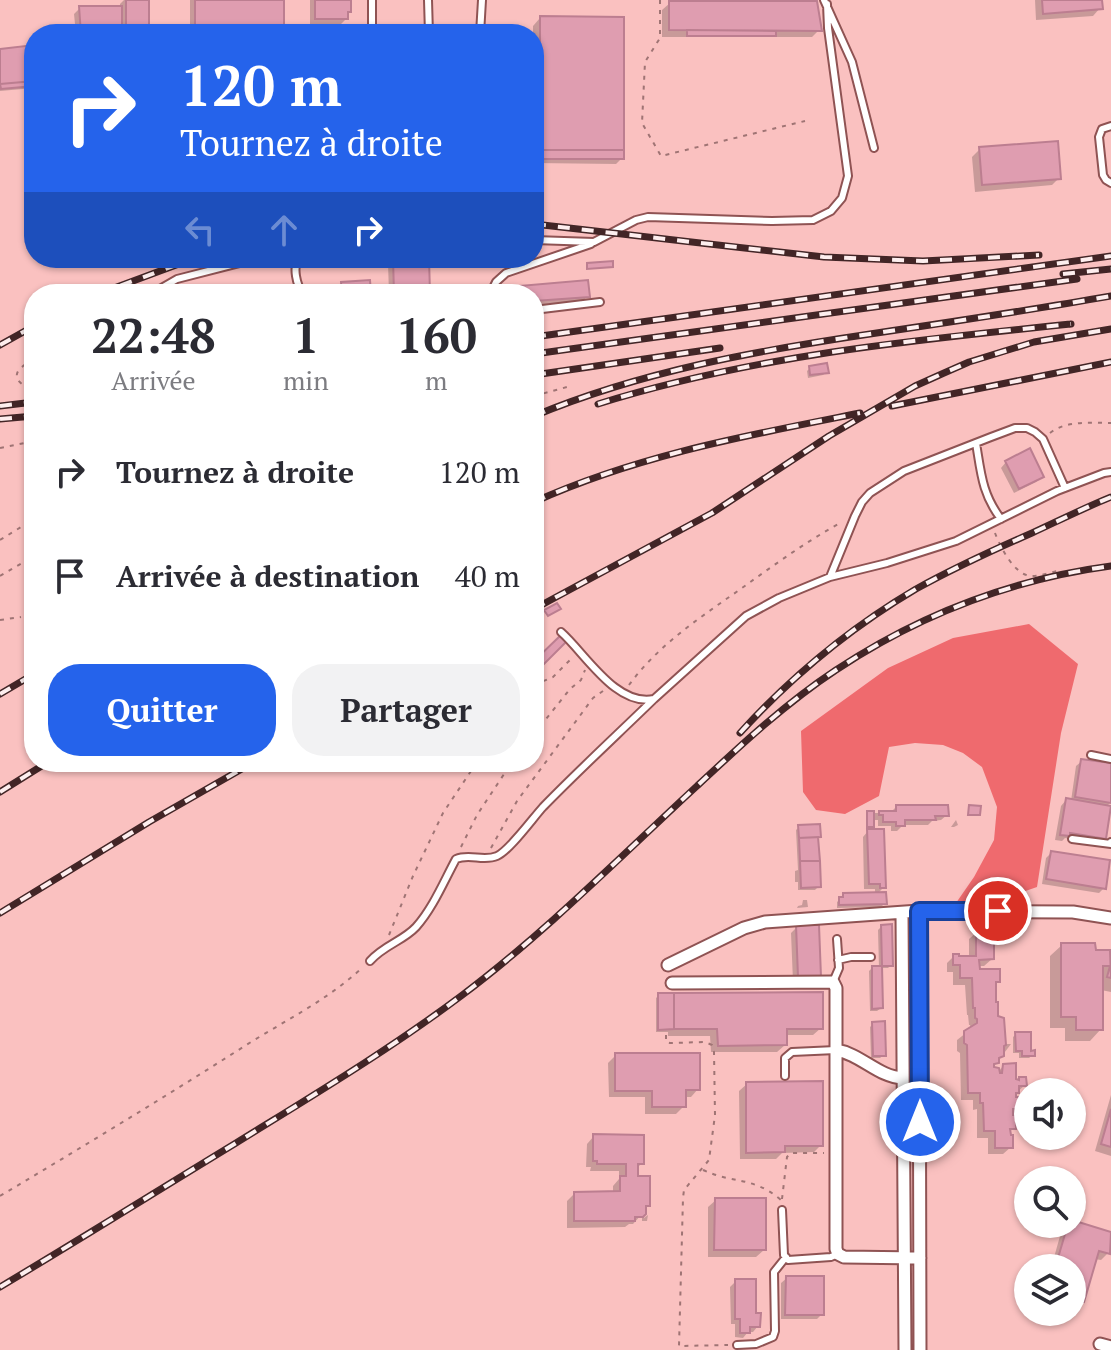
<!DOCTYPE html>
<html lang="fr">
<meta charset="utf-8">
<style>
:root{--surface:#fff;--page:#f2f2f3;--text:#2b2b33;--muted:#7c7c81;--accent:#2563eb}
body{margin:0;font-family:"PT Serif",serif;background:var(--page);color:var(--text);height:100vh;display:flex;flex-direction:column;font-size:30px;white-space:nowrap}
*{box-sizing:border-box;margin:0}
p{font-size:26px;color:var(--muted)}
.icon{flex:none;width:44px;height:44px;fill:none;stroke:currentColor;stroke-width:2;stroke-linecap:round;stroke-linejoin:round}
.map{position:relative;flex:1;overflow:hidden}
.details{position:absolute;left:24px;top:284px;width:520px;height:488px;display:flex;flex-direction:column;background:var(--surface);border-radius:32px;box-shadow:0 2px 6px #0004}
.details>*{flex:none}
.guide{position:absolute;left:24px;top:24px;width:520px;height:244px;border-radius:32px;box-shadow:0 2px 6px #0004;background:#2563eb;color:#fff;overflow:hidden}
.fabs{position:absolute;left:1014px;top:1078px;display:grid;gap:16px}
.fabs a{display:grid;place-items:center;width:72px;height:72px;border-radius:50%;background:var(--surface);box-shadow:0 2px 6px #0004;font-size:40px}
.pin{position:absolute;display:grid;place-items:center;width:68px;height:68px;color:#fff;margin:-34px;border:4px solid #fff;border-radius:50%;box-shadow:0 2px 8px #0007}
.me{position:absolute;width:88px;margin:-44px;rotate:0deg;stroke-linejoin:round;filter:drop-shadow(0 0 6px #0008)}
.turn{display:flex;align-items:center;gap:28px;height:168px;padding:0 24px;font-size:36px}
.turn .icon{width:104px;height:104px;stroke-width:2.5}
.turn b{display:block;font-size:56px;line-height:68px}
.lanes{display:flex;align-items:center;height:76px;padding:0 24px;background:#0003;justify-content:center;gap:40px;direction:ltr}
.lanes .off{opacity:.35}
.eta{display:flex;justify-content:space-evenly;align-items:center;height:136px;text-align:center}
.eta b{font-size:48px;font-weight:700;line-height:56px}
.cta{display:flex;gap:16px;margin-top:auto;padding:16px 24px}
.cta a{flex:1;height:92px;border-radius:32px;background:var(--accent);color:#fff;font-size:32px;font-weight:700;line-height:92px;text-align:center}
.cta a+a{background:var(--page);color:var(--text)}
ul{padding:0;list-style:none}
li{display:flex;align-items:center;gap:24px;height:104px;padding:0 24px}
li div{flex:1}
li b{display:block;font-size:30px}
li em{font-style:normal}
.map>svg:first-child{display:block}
</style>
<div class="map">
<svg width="1111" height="1350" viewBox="0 0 1111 1350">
<rect width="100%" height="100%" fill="#fac1c0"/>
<!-- forest -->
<path fill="#ef6a6e" d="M1029 624 1078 664 1061 733 1037 887 993 902 956 903 974 877 994 840 997 807 982 767 963 753 943 745 915 743 889 747 879 796 845 814 816 810 803 792 801 731 888 668 953 638Z"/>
<!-- shadow -->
<path fill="#0003" d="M124 0H147V34H76L74 14 80 8H120V4Z
M190 0H282V34H190Z
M310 0H349V11L346 14V19L341 24H310Z
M1035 0H1100V8L1093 16 1036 20Z
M694 1V3L819 30 812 37H662V10L670 3Z
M540 18 622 158 616 164 534 163 533 26Z
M34 47V88L0 91V51Z
M980 149 1059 178 1052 185 975 192 972 157Z
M393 258H427L428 293 427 294H389L388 263Z
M507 289 588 296 582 301 534 305V294H502Z
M810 368 826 372 823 375 808 378 807 371Z
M1006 462 1042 477 1036 482 1014 493 1001 468Z
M1082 761 1111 765V796L1110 803 1106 807 1104 838 1099 844 1065 838 1062 841 1055 840 1061 806 1066 800 1071 801 1076 766Z
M896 807 947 815 941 820 932 821 928 825H903L897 831H891V826H878V820H872L871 827H867V813H890Z
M956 820 958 825 954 827H951Z
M799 827 819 836 816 839 819 886 815 890H798V882H795V871L798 870 796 830Z
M868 831 884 887 877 894 885 903 881 907 837 908V902L844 895 875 894V889H864L863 837Z
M1051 853 1104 888 1099 893 1042 884 1046 858Z
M803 900H807L808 907 797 908 798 906 802 905Z
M882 926 891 965 888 968H880L881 1008 877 1011H870L869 971 872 968H879L878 930Z
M797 927 819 976 793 982 791 933Z
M977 932 992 959 984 966H978V971L998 981 994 985 996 1018 1002 1044H1011L992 1069 1000 1070 1003 1066 1014 1082 1020 1079 1025 1085 1014 1095 1024 1108 1017 1116H1014V1128L1008 1133 1011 1147 1003 1154H988V1138H977V1109L973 1110V1100H961L960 1053 957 1051V1040L971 1029 970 1025H969L968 1015H967L965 985H953V972H947V963L954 956 969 958V939Z
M1062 945 1111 955V992L1101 990V1029L1090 1041H1065V1028H1050V956Z
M659 995 821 1028 813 1035H785V1045L777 1052H711L710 1036H668V1032H656V998Z
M873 1024 884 1055 880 1058H871L870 1027Z
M1016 1034 1029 1053 1033 1055 1029 1058H1019V1053H1013V1037Z
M616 1055 698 1089 691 1097H684V1106L676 1114H645V1097H609L608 1063Z
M747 1084 821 1145 814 1152 782 1153 776 1159H740L739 1091Z
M1111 1095V1156L1095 1151Z
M594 1136 642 1163 636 1169V1178L648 1205 644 1209V1218L648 1215 647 1221H642V1214L633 1224H629L625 1227 567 1228V1201L574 1194 613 1193V1186L619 1179V1171H590L591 1167H586L587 1144Z
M716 1200 764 1250 756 1257H708V1207Z
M1072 1222 1111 1234 1108 1253 1101 1260 1095 1259 1082 1301 1075 1309 1072 1308V1268H1051L1062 1229 1067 1224H1072Z
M787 1278 822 1314 817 1319H781V1283Z
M736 1281 754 1315 758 1326 753 1332H748L743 1338 735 1337V1324H731L730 1287Z"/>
<!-- building -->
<path fill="#df9db0" stroke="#bc7e90" stroke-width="2" d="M126 0H149V34H126Z
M195 0H284V34H195Z
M315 0H351V12H348V19H315Z
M1042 0H1102L1103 9 1043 14Z
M669 1H817L822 31 669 30Z
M79 6H122V34H81Z
M540 16 624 17V150H534V53H540Z
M687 30 776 31V36H687Z
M34 45V81L0 84V49Z
M34 81V86L1 89 0 84Z
M1058 141 1061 179 982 185 979 147Z
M534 150H624V159H534Z
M393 258H429L430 293 394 294Z
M613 261V267L587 269V263Z
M370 280 371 294H342L341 282Z
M588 280 590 297 534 301V294H507V287Z
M827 363 829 373 810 375 809 366Z
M1030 448 1044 477 1019 489 1005 461Z
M557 603 561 609 548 616 544 610Z
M561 635 567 641 536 672 534 661Z
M1081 759 1111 763V803L1075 797Z
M1066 798 1111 806 1106 839 1070 833V836L1060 835Z
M896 805H948L949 816H935L936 820H905V826H896V822H883V815H879V811H896Z
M969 805 981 806 980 815H968Z
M867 811H874V827H867Z
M820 824 821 837 799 838 798 825Z
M867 829H884L886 888H880V884H869Z
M818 837 820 861H800L799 838Z
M1051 851 1110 860 1106 889 1046 879Z
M800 861H820L821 887 801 888Z
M886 892 887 904 839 905V897H843V893Z
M892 924 893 966H882L881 925Z
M796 925H819L821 977H798Z
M976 930H994V959L979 960 980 969H1000V982H996V1002H998V1016L1004 1018 1006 1045 1004 1046V1056L999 1058V1063L994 1064V1067L999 1068 1000 1073H1002L1003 1064 1016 1063V1079L1019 1080V1077H1026L1027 1086H1019V1093H1016V1097H1027L1026 1109H1013V1115H1016V1129H1010L1011 1135H1013V1148H995V1131H984L983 1103H980V1093H968L967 1045 964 1043V1031L977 1023V1019L975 1018V1008H973L972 978H960V965H953V954H959V956H976Z
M1061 943H1095L1096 950H1110L1111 978 1107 977 1110 966H1103V1030H1076V1017H1061Z
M872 966H882L883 1008 872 1009Z
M823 992V1029H787V1045L718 1046 717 1029H674V993Z
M658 993H674V1029L658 1030Z
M885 1021 886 1056H873L872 1022Z
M1015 1032H1031V1051L1035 1050V1056H1022V1051H1016Z
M615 1053H700V1090H686V1107H652V1091H615Z
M823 1081V1146H785V1152L746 1153V1082Z
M1111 1109V1147L1101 1144Z
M593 1134 644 1135V1164H638V1176H650V1206H646V1214L643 1217H635V1221H574V1192L620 1191V1176H626V1164H597V1161H593Z
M715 1198H766V1250H714Z
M1072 1220 1111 1232 1110 1254 1099 1251 1084 1302 1072 1299V1268H1055L1068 1224H1072Z
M786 1276H824V1315H785Z
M735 1279H756V1313H761L760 1327H750V1333H740V1319H735Z"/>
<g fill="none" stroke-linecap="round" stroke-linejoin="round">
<!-- service casing -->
<g stroke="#8f5353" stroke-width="10">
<path id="service" d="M428 0 429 34
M824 0 852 62 874 148
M372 34V0
M480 34 482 0
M1111 126 1102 129 1099 137 1103 175 1106 180 1111 183
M534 240 594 242 636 220 648 217 772 221 813 220 831 211 842 198 848 176 828 28 827 4
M298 258C293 268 296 284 303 294
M151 294 177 279 259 258
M490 294 496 282 506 273 591 244
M534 310 600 302
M976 443C981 473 982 494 1001 519
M830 577 855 516 862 502 870 493 904 471 991 437 1015 428H1027L1035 432 1043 439 1065 488
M561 632C585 653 616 707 654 699L746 616 779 598 830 577 887 563 956 541 1057 491 1104 473 1111 472
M1091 755 1111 759
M1072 839 1111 844V842
M838 960 851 957H871
M370 961C384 945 403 941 416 927 433 908 444 881 456 859 470 853 483 862 497 856 509 851 533 818 543 807 579 770 617 735 654 699
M833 982 839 968 837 939
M785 1076V1058L792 1052 836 1050
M782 1210 784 1255 788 1260 831 1257 838 1254
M737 1345 756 1344 773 1337 775 1331 774 1272 786 1257"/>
</g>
<!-- minor casing -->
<g stroke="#8f5353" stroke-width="15">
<path id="minor" d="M919 911 920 1350
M902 913 905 1350
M668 965 744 928 765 922 919 911 1073 912 1111 918
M672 983 833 982 836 988V1249L838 1254 844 1257 920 1258
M836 1050C861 1054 878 1077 903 1078
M1100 1344 1111 1347"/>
</g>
<!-- path -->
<path stroke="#9f7474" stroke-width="2" stroke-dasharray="4 6" stroke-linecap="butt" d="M660 0V38L645 62 642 123 661 156 805 121
M34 360C30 362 25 364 22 367 9 377 23 388 34 388
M534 396 567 387
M1050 433C1067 420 1090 423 1111 423
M0 448 34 441
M995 533C1000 546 1014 575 1031 576 1041 576 1052 572 1062 570
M0 540 34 519
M0 576 34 556
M0 620 21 617
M534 685 553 677 572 658
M629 685C659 644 701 617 742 588 774 565 807 541 842 522
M534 734 570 689 581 680 585 670
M461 847 477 815 512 762
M491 848 517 801 593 698 603 691
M389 935 413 876 443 813 477 762
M666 1035V1042L670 1043 705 1042 712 1045 714 1052 715 1115 709 1160 684 1190 683 1198 679 1346 728 1345
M703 1170C733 1184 753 1176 781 1200
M0 1196C84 1146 168 1095 251 1042 290 1018 330 998 363 967
M782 1199 787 1157 791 1153H824"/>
<!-- service -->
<use href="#service" stroke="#fff" stroke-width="6"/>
<!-- minor -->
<use href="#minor" stroke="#fff" stroke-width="11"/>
<!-- rail casing -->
<g stroke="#422526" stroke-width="7">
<path id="rail" d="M534 224 824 257 923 261 1039 255
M1063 274 1111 269
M98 294 195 258
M534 337 1111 256
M0 345 34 326
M534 354 1077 279
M534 375 720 348
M598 404C751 356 912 340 1071 324
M0 406 34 402
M892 406 1111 362
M534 416C642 371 755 351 870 334 951 322 1031 310 1111 296
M0 419 34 416
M534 502C638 455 749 435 860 413
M534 609 712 513 829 436 915 386 944 373 969 362 1034 342 1111 329
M0 694 34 674
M740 733C792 676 850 628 916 589 954 568 993 550 1032 533 1058 521 1084 508 1111 497
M0 792 48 762
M0 913 149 822 254 762
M0 1287C79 1240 157 1191 236 1143 312 1096 389 1050 461 996 545 933 620 857 697 786 741 745 786 703 836 670 919 615 1013 579 1111 566"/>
</g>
<!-- rail -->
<use href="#rail" stroke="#fdeeee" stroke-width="4" stroke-dasharray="12" stroke-linecap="butt"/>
</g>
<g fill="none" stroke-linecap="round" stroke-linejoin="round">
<!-- route casing -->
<g stroke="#184099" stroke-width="20">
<path id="route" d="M920 1122 919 911H998"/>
</g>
<!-- route -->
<use href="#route" stroke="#2563eb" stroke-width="14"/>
</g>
</svg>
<div class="fabs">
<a><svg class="icon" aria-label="sound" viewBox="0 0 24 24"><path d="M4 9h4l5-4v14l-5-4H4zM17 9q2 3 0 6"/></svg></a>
<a><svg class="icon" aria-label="search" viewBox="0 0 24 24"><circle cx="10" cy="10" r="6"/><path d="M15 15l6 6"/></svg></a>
<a><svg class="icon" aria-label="layers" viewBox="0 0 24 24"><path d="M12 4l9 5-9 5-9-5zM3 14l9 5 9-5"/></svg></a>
</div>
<div class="pin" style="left:998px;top:911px;background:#d93025"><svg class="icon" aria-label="arrive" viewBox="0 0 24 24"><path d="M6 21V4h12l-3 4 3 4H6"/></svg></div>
<svg class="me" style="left:920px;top:1122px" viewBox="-20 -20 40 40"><circle r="17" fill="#2563eb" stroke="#fff" stroke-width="3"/><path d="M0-11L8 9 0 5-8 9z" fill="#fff"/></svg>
<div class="guide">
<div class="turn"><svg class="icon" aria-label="right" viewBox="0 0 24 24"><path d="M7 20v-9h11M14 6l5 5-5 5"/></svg><div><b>120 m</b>Tournez à droite</div></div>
<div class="lanes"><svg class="icon off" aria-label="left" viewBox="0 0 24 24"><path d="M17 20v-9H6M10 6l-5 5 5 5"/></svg><svg class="icon off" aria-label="ahead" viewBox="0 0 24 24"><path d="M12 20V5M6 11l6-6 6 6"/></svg><svg class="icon" aria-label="right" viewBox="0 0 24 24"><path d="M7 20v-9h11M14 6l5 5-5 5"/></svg></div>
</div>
<section class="details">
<div class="eta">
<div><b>22:48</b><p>Arrivée</p></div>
<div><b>1</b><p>min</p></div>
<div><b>160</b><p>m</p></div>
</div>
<ul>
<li><svg class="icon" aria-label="right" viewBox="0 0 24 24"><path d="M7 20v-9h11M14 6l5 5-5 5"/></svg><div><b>Tournez à droite</b></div><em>120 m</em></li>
<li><svg class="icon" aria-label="arrive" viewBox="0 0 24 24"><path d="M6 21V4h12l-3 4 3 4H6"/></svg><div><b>Arrivée à destination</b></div><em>40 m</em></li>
</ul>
<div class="cta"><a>Quitter</a><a>Partager</a></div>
</section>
</div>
